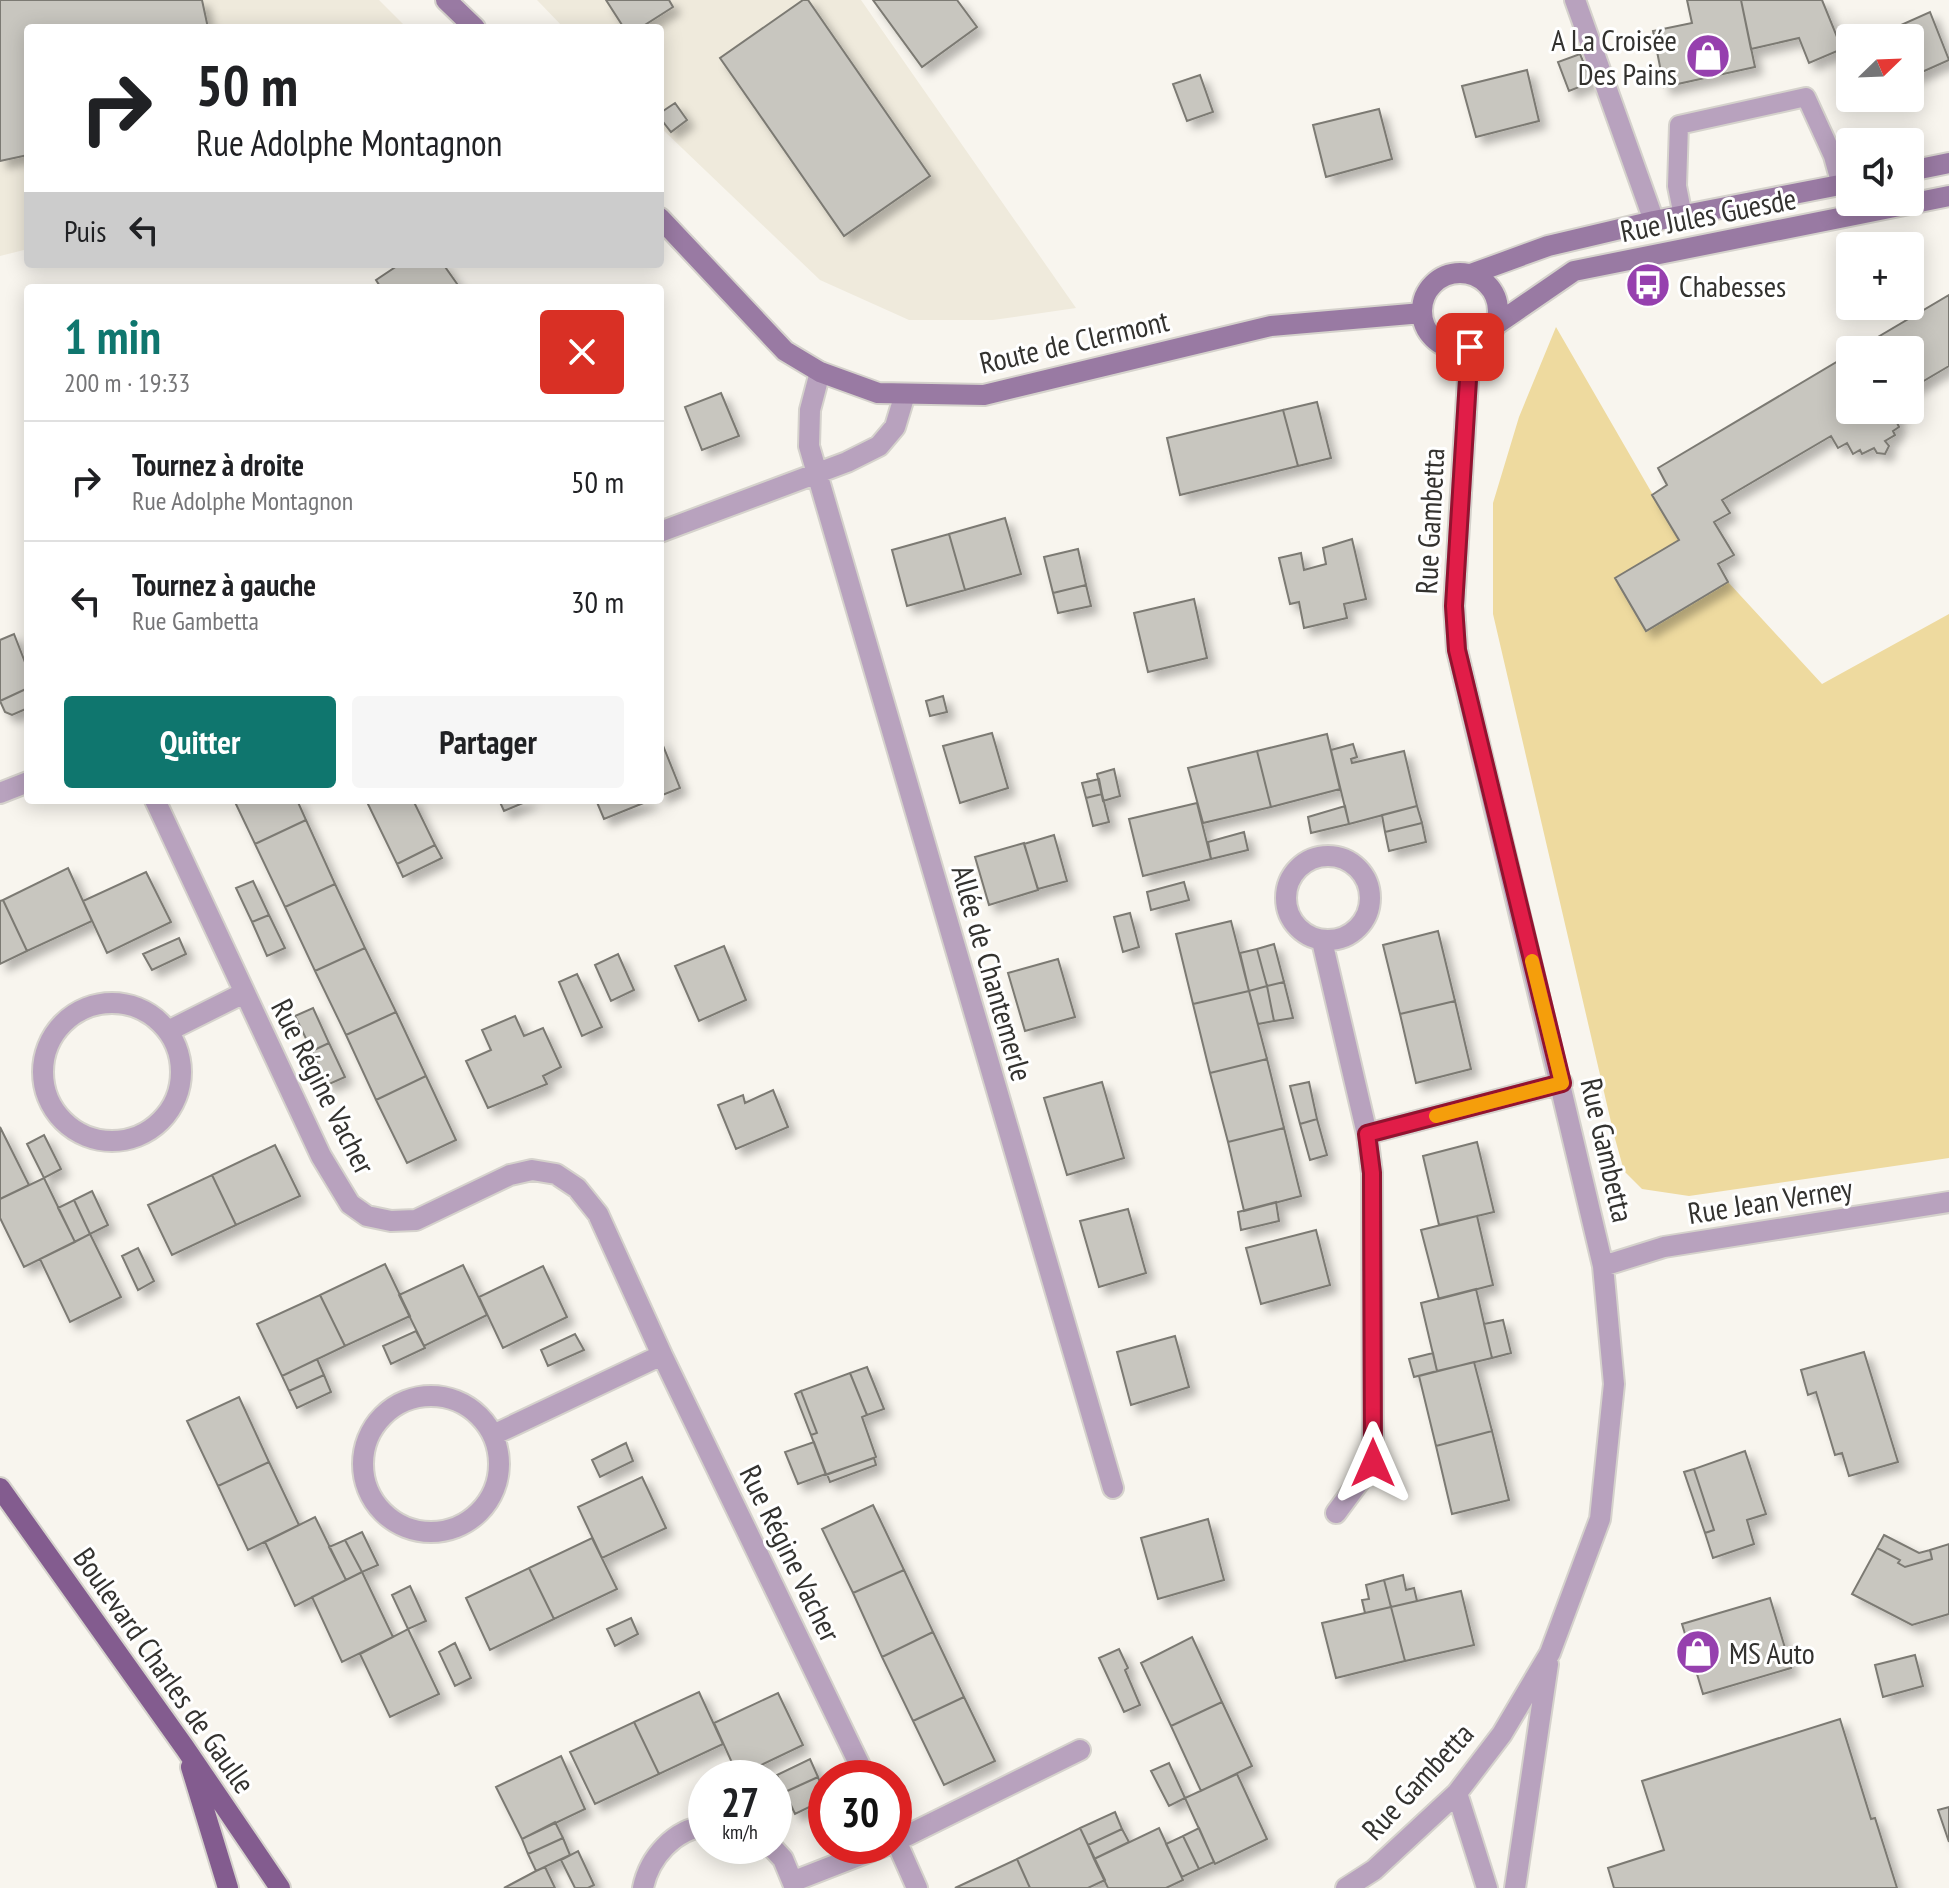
<!DOCTYPE html>
<html lang="fr">
<meta charset="utf-8">
<style>
:root{--surface:#fff;--page:#f6f6f6;--text:#202124;--muted:#757577;--line:#e0e0e0;--accent:#0f766e}
body{margin:0;font-family:"PT Sans Narrow",sans-serif;background:var(--page);color:var(--text);height:100vh;display:flex;flex-direction:column;font-size:30px;white-space:nowrap}
*{box-sizing:border-box;margin:0}
p{font-size:26px;color:var(--muted)}
.icon{flex:none;width:44px;height:44px;fill:none;stroke:currentColor;stroke-width:2;stroke-linecap:round;stroke-linejoin:round}
.map{position:relative;flex:1;overflow:hidden}
.drawer{position:absolute;left:24px;top:284px;width:640px;height:520px;display:flex;flex-direction:column;background:var(--surface);border-radius:8px;box-shadow:0 4px 20px #0003}
.drawer>*{flex:none}
.guide{position:absolute;left:24px;top:24px;width:640px;height:244px;border-radius:8px;box-shadow:0 4px 20px #0003;background:#fff;color:var(--text);overflow:hidden}
.needle{width:52px;rotate:67deg}
.fabs{position:absolute;left:1836px;top:24px;display:grid;gap:16px}
.fabs a{display:grid;place-items:center;width:88px;height:88px;border-radius:8px;background:var(--surface);box-shadow:0 4px 20px #0003;font-size:40px}
.speed{position:absolute;left:688px;top:1760px;display:flex;gap:16px;font-size:40px;font-weight:700;text-align:center}
.speed>*{display:grid;place-content:center;width:104px;height:104px;border-radius:50%;background:var(--surface);box-shadow:0 4px 20px #0003;line-height:1}
.speed small{font-size:20px;font-weight:400}
.speed .limit{border:12px solid #d22;background:#fff;color:#111}
.pin{position:absolute;display:grid;place-items:center;width:68px;height:68px;color:#fff;margin:-34px;border-radius:16px;box-shadow:0 4px 12px #0006}
.me{position:absolute;width:88px;margin:-44px;rotate:0deg;stroke-linejoin:round;filter:drop-shadow(0 0 6px #0008)}
.turn{display:flex;align-items:center;gap:28px;height:168px;padding:0 40px;font-size:36px}
.turn .icon{width:104px;height:104px;stroke-width:2.5}
.turn b{display:block;font-size:56px;line-height:68px}
.then{display:flex;align-items:center;height:76px;padding:0 40px;background:#0003;gap:16px;font-size:30px}
.round{display:grid;place-items:center;flex:none;width:84px;height:84px;border-radius:8px;background:var(--page)}
.head{display:flex;align-items:center;justify-content:space-between;height:136px;padding:0 40px}
h1{font-size:48px;font-weight:800;line-height:60px;color:var(--accent)}
.cta{display:flex;gap:16px;margin-top:auto;padding:16px 40px}
.cta a{flex:1;height:92px;border-radius:8px;background:var(--accent);color:#fff;font-size:32px;font-weight:800;line-height:92px;text-align:center}
.cta a+a{background:var(--page);color:var(--text)}
ul{padding:0;list-style:none}
li{display:flex;align-items:center;gap:24px;height:120px;padding:0 40px;border-top:2px solid var(--line)}
li div{flex:1}
li b{display:block;font-size:30px}
li em{font-style:normal}
.map>svg:first-child{display:block}
</style>
<div class="map">
<svg width="1949" height="1888" viewBox="0 0 1949 1888">
<defs>
<filter id="shadow"><feDropShadow dx="7" dy="7" stdDeviation="4" flood-color="#0004"/></filter>
</defs>
<rect width="100%" height="100%" fill="#f8f5ee"/>
<!-- built -->
<path fill="#efeadc" d="M0 0H379L407 28H28V249L0 256Z
M537 0H861L1076 308 993 320H909L820 280 660 127V28H564Z"/>
<!-- green -->
<path fill="#eeda9f" d="M1556 327 1679 540 1615 578 1646 631 1728 582 1822 684 1949 614V1158L1689 1196 1642 1189 1624 1171 1614 1135 1493 614V503L1519 417Z"/>
<!-- building -->
<path fill="#c8c6bf" stroke="#7c7a73" stroke-width="2" filter="url(#shadow)" d="M0 0H202L208 28H28V155L0 161Z
M606 0H669L673 7 640 28H624Z
M803 0H808L930 176 844 236 720 58Z
M873 0H957L977 27 922 67Z
M1687 0H1741L1755 67 1664 87 1653 31 1692 23Z
M1741 0H1822L1842 49 1809 63 1799 38 1751 49Z
M1930 12 1949 60 1913 76 1910 73V38H1872Z
M1580 54 1592 82 1569 91 1558 62Z
M1527 70 1539 121 1476 137 1462 86Z
M1200 75 1213 112 1187 121 1173 84Z
M675 103 687 120 671 132 660 118V113Z
M1379 109 1392 159 1326 177 1313 125Z
M400 264H443L460 288H381L376 280Z
M1949 295V366L1910 389V350H1856Z
M1850 354V410H1902L1894 416 1899 427 1893 431 1895 435 1885 441 1889 446 1885 454 1877 453 1874 448 1862 454 1860 450 1853 454 1847 443 1838 448 1831 436 1722 500 1730 513 1714 522 1734 555 1718 564 1728 582 1646 631 1615 578 1679 540 1652 495 1667 485 1658 468Z
M721 393 739 436 702 450 685 407Z
M1317 402 1331 458 1298 466 1283 410Z
M1283 410 1298 466 1180 495 1167 438Z
M1005 518 1021 574 965 590 949 534Z
M949 534 965 590 907 606 892 550Z
M1352 539 1366 599 1344 604 1347 618 1304 628 1299 602 1290 604 1279 558 1301 553 1304 570 1326 564 1323 548Z
M1078 549 1086 585 1053 593 1044 557Z
M1086 585 1091 606 1058 613 1053 593Z
M1194 599 1207 658 1148 672 1134 613Z
M14 634 28 670V688L0 701V640Z
M28 688V708L12 715 5 712 0 701Z
M943 696 947 712 930 716 926 701Z
M992 733 1008 788 960 803 943 746Z
M1327 734 1340 789 1271 807 1257 751Z
M660 738 680 788 660 796Z
M1353 744 1357 757 1351 759 1352 763 1404 751 1417 806 1349 824 1331 750Z
M1257 751 1271 807 1203 823 1188 768Z
M1114 769 1120 796 1103 801 1097 774Z
M1099 779 1102 794 1086 798 1082 783Z
M1102 794 1109 822 1093 826 1086 798Z
M234 800H297L306 820 255 844Z
M366 800H413L435 845 397 864Z
M499 800H530L504 811Z
M596 800H651L604 819Z
M1197 803 1211 859 1143 876 1129 819Z
M1345 806 1349 824 1311 833 1308 817Z
M1417 806 1422 823 1385 832 1382 815Z
M306 820 335 884 285 907 255 844Z
M1422 823 1426 842 1389 851 1385 832Z
M1244 832 1248 850 1211 859 1208 842Z
M1054 835 1067 881 1038 889 1024 844Z
M1024 843 1038 890 989 905 975 857Z
M435 845 442 858 403 877 397 864Z
M68 868 92 921 27 951 3 900Z
M146 872 171 922 107 953 83 901Z
M253 881 269 915 252 922 236 888Z
M1184 882 1189 900 1151 910 1147 892Z
M335 884 365 948 315 971 285 907Z
M3 900 27 951 0 964V901Z
M1130 913 1139 947 1123 952 1114 917Z
M269 915 285 948 267 956 252 922Z
M1231 921 1249 991 1193 1004 1176 934Z
M1438 931 1455 1001 1400 1014 1383 945Z
M179 938 186 954 152 970 143 954Z
M1274 944 1284 982 1267 986 1257 949Z
M724 946 746 1000 699 1021 675 966Z
M365 948 396 1012 346 1035 315 971Z
M1257 949 1267 986 1249 991 1240 953Z
M618 954 634 990 611 1001 595 965Z
M1058 959 1075 1017 1025 1031 1008 973Z
M577 974 602 1027 582 1036 559 982Z
M1284 982 1293 1018 1274 1021 1267 986Z
M1267 986 1274 1021 1258 1024 1249 991Z
M1249 991 1267 1059 1210 1073 1193 1004Z
M1455 1001 1471 1069 1416 1083 1400 1014Z
M313 1008 329 1043 312 1051 295 1016Z
M396 1012 426 1076 376 1100 346 1035Z
M515 1016 524 1036 543 1028 561 1067 543 1076 547 1084 488 1108 466 1061 491 1050 482 1030Z
M329 1043 345 1077 327 1085 312 1051Z
M1267 1059 1284 1128 1228 1142 1210 1073Z
M426 1076 456 1140 407 1163 376 1100Z
M1102 1082 1124 1158 1067 1175 1044 1098Z
M1309 1082 1317 1119 1300 1124 1290 1086Z
M773 1090 788 1127 736 1149 718 1105 743 1095 745 1103Z
M1317 1119 1327 1155 1310 1160 1300 1124Z
M0 1127 29 1185 0 1199Z
M1284 1128 1301 1196 1244 1211 1228 1142Z
M44 1135 61 1169 44 1178 27 1144Z
M1477 1142 1494 1212 1439 1225 1423 1156Z
M275 1145 300 1196 236 1225 212 1175Z
M212 1175 236 1225 172 1255 148 1205Z
M44 1178 75 1242 24 1267 0 1218V1199Z
M92 1191 108 1225 90 1234 74 1200Z
M74 1200 90 1234 75 1242 58 1208Z
M1276 1202 1279 1221 1241 1230 1238 1212Z
M1128 1209 1146 1273 1099 1287 1080 1221Z
M1477 1216 1493 1285 1439 1299 1421 1230Z
M1316 1230 1330 1285 1261 1304 1246 1248Z
M90 1234 121 1297 70 1322 40 1259Z
M138 1248 154 1281 138 1290 122 1256Z
M385 1264 410 1316 345 1346 320 1295Z
M463 1265 487 1315 424 1346 399 1295Z
M543 1266 567 1317 503 1348 479 1297Z
M1476 1289 1492 1358 1437 1371 1421 1303Z
M320 1295 345 1346 282 1376 257 1324Z
M1503 1320 1511 1353 1492 1358 1484 1324Z
M416 1331 425 1348 391 1364 383 1346Z
M575 1334 584 1350 548 1366 541 1350Z
M1175 1336 1189 1387 1131 1405 1117 1352Z
M1864 1352 1898 1462 1849 1476 1842 1453 1835 1455 1816 1392 1808 1395 1801 1370Z
M1433 1353 1437 1371 1414 1377 1409 1359Z
M317 1359 324 1375 289 1391 282 1376Z
M1474 1362 1492 1431 1436 1446 1419 1376Z
M867 1367 884 1409 867 1415 850 1373Z
M850 1373 867 1415 862 1417 876 1457 826 1475 811 1435 817 1433 801 1391Z
M324 1375 331 1392 297 1408 289 1391Z
M801 1391 817 1433 811 1435 795 1394Z
M239 1397 269 1462 218 1486 187 1421Z
M1492 1431 1509 1500 1452 1514 1436 1446Z
M814 1442 826 1474 798 1484 785 1452Z
M626 1443 633 1461 600 1477 592 1460Z
M1745 1451 1766 1514 1747 1520 1754 1544 1713 1558 1705 1533 1714 1530 1694 1469Z
M874 1458 876 1465 830 1482 827 1474Z
M269 1462 299 1525 248 1550 218 1486Z
M1694 1469 1714 1530 1705 1533 1684 1472Z
M642 1477 666 1528 602 1558 578 1507Z
M873 1505 904 1570 853 1593 822 1529Z
M315 1517 346 1580 295 1606 265 1542Z
M1208 1519 1224 1580 1158 1599 1141 1538Z
M362 1532 378 1565 362 1572 345 1540Z
M1884 1535 1919 1553 1930 1550 1932 1559 1905 1567 1898 1563 1900 1560 1877 1548Z
M592 1538 617 1589 554 1619 529 1568Z
M345 1540 362 1572 346 1580 329 1547Z
M1949 1544V1614L1912 1625 1852 1594 1877 1548 1900 1560 1898 1563 1905 1567 1932 1559 1930 1550Z
M529 1568 554 1619 490 1650 466 1598Z
M904 1570 933 1632 882 1657 853 1593Z
M362 1572 393 1637 342 1662 312 1597Z
M1403 1575 1406 1590 1414 1588 1417 1601 1391 1607 1384 1580Z
M1384 1580 1391 1607 1365 1613 1362 1600 1369 1599 1366 1585Z
M410 1586 426 1621 408 1629 392 1595Z
M1461 1591 1474 1645 1405 1661 1391 1607Z
M1770 1598 1791 1668 1703 1694 1682 1624Z
M1391 1607 1405 1661 1336 1678 1322 1623Z
M631 1618 638 1634 615 1646 607 1629Z
M408 1629 439 1694 390 1717 360 1654Z
M933 1632 964 1697 913 1721 882 1657Z
M1192 1637 1222 1702 1171 1726 1141 1663Z
M455 1643 471 1678 455 1686 439 1652Z
M1119 1649 1128 1668 1125 1670 1140 1705 1124 1712 1099 1658Z
M1915 1655 1923 1686 1883 1697 1875 1665Z
M699 1692 723 1744 659 1774 634 1722Z
M778 1693 803 1745 738 1776 714 1723Z
M964 1697 995 1761 944 1785 913 1721Z
M1222 1702 1252 1766 1201 1791 1171 1726Z
M1840 1719 1871 1819 1875 1818 1897 1888H1614L1608 1868 1664 1850 1642 1781Z
M634 1722 659 1774 595 1804 570 1752Z
M561 1756 585 1809 522 1839 496 1787Z
M810 1759 818 1777 785 1792 777 1775Z
M1169 1763 1185 1798 1169 1806 1151 1771Z
M1237 1774 1267 1839 1215 1864 1185 1798Z
M818 1777 826 1799 795 1814 785 1792Z
M1949 1807V1842L1938 1810Z
M1115 1812 1122 1829 1088 1845 1080 1828Z
M555 1822 563 1838 528 1854 522 1839Z
M1080 1828 1105 1880 1088 1888H1030L1017 1859Z
M1159 1828 1183 1880 1166 1888H1108L1094 1859Z
M1199 1828 1214 1862 1199 1869 1183 1836Z
M1122 1829 1129 1842 1094 1859 1088 1845Z
M1183 1836 1199 1869 1182 1877 1166 1844Z
M563 1838 570 1855 536 1871 528 1854Z
M578 1851 594 1885 588 1888H575L561 1860Z
M1017 1859 1030 1888H955Z
M545 1867 555 1888H504L536 1871Z"/>
<g fill="none" stroke-linecap="round" stroke-linejoin="round">
<!-- lane casing -->
<g stroke="#d5d2cc" stroke-width="22">
<path id="lane" d="M1683 216 1677 186 1679 125 1806 97 1833 156 1841 185"/>
</g>
<!-- street casing -->
<g stroke="#d5d2cc" stroke-width="24">
<path id="street" d="M1575 0 1654 221
M820 372 810 410 809 446 1113 1488
M660 532 847 462 879 446 895 427 905 394
M0 793 28 782
M155 800 321 1156 350 1204 367 1216 391 1221 416 1220 510 1175 532 1170 556 1174 577 1188 598 1214 662 1355 866 1778
M1286 898a42 42 0 1 1 84 0a42 42 0 1 1-84 0Z
M1322 941 1367 1134
M43 1072a69 69 0 1 1 138 0a69 69 0 1 1-138 0Z
M168 1031 244 993
M1603 1266 1664 1247 1949 1202
M363 1464a68 68 0 1 1 136 0a68 68 0 1 1-136 0Z
M493 1435 662 1355
M1336 1513 1373 1463 1372 1173 1367 1134 1562 1083
M1457 1793 1487 1888
M894 1836 917 1888
M894 1842 1080 1750
M771 1846 783 1859 795 1888
M794 1881 884 1846
M643 1888C649 1858 674 1829 706 1826
M1346 1888 1374 1870 1457 1793 1502 1734 1550 1653 1600 1519 1614 1384 1603 1266 1457 650 1454 606 1470 347
M1515 1888 1548 1664"/>
</g>
<!-- secondary casing -->
<g stroke="#d5d2cc" stroke-width="24">
<path id="secondary" d="M446 0 475 28
M1910 171 1949 163
M660 218 785 351 820 372 878 393 984 395 1271 326 1422 313
M1422 311a38 38 0 1 1 76 0a38 38 0 1 1-76 0Z
M1471 274 1548 246 1654 221 1850 183
M1494 326 1574 271 1949 196"/>
</g>
<!-- primary casing -->
<g stroke="#d5d2cc" stroke-width="24">
<path id="primary" d="M0 1488 185 1748 280 1888
M191 1767 228 1888"/>
</g>
<!-- lane -->
<use href="#lane" stroke="#b8a2be" stroke-width="18"/>
<!-- street -->
<use href="#street" stroke="#b8a2be" stroke-width="20"/>
<!-- secondary -->
<use href="#secondary" stroke="#997aa3" stroke-width="20"/>
<!-- primary -->
<use href="#primary" stroke="#835c8f" stroke-width="20"/>
</g>
<g fill="none" stroke-linecap="round" stroke-linejoin="round">
<!-- route casing -->
<g stroke="#92132f" stroke-width="20">
<path id="route" d="M1373 1463 1372 1173 1367 1134 1562 1083 1457 650 1454 606 1470 347"/>
</g>
<!-- route -->
<use href="#route" stroke="#e11d48" stroke-width="14"/>
<!-- slow -->
<path stroke="#f59e0b" stroke-width="14" d="M1436 1116 1562 1083 1532 961"/>
</g>
<!-- icons -->
<defs>
<g id="shop-disc" transform="scale(2.3)"><circle r="9.5" fill="#9640ae" stroke="#fff"/><path d="M-5-2.5h2.3a2.7 3.5 0 0 1 5.4 0H5L5.5 6h-11ZM-1.5-2.5h3a1.5 2.3 0 0 0-3 0Z" fill="#fff"/></g>
<g id="bus-disc" transform="scale(2.3)"><circle r="9.5" fill="#9640ae" stroke="#fff"/><path d="M-5-6H5V4H4V6H2V4H-2V6H-4V4H-5ZM-3.5-4V0h7V-4ZM-3.5 1.2v1.5H-2V1.2ZM2 1.2v1.5H3.5V1.2Z" fill="#fff"/></g>
</defs>
<g fill-rule="evenodd">
<use href="#shop-disc" x="1708" y="56"/>
<use href="#bus-disc" x="1648" y="285"/>
<use href="#shop-disc" x="1698" y="1652"/>
</g>
<g text-anchor="middle" dominant-baseline="central" stroke-width="6" stroke-linejoin="round" paint-order="stroke">
<!-- poi labels -->
<g font-size="30" fill="#33322f" stroke="#fff" text-anchor="start">
<text x="1677" y="39" text-anchor="end">A La Croisée<tspan x="1677" dy="34">Des Pains</tspan></text>
<text x="1679" y="285">Chabesses</text>
<text x="1729" y="1652">MS Auto</text>
</g>
<!-- street labels -->
<g font-size="30" fill="#33322f" stroke="#fff">
<text transform="translate(1708 214) rotate(-11)">Rue Jules Guesde</text>
<text transform="translate(1074 341) rotate(-13)">Route de Clermont</text>
<text transform="translate(1429 521) rotate(-87)">Rue Gambetta</text>
<text transform="translate(993 973) rotate(74)">Allée de Chantemerle</text>
<text transform="translate(324 1086) rotate(63)">Rue Régine Vacher</text>
<text transform="translate(1608 1150) rotate(77)">Rue Gambetta</text>
<text transform="translate(1770 1200) rotate(-9)">Rue Jean Verney</text>
<text transform="translate(791 1553) rotate(64)">Rue Régine Vacher</text>
<text transform="translate(165 1670) rotate(55)">Boulevard Charles de Gaulle</text>
<text transform="translate(1417 1781) rotate(-47)">Rue Gambetta</text>
</g>
</g>
</svg>
<div class="fabs">
<a><svg class="needle" viewBox="-14 -14 28 28"><path d="M0-13l5 13h-10z" fill="#e53935"/><path d="M0 13l5-13h-10z" fill="#757577"/></svg></a>
<a><svg class="icon" aria-label="sound" viewBox="0 0 24 24"><path d="M4 9h4l5-4v14l-5-4H4zM17 9q2 3 0 6"/></svg></a>
<a>+</a>
<a>−</a>
</div>
<div class="speed"><div>27<small>km/h</small></div><div class="limit">30</div></div>
<div class="pin" style="left:1470px;top:347px;background:#d93025"><svg class="icon" aria-label="arrive" viewBox="0 0 24 24"><path d="M6 21V4h12l-3 4 3 4H6"/></svg></div>
<svg class="me" style="left:1373px;top:1463px" viewBox="-20 -20 40 40"><path d="M0-17L14 15 0 8-14 15z" fill="#e11d48" stroke="#fff" stroke-width="4"/></svg>
<div class="guide">
<div class="turn"><svg class="icon" aria-label="right" viewBox="0 0 24 24"><path d="M7 20v-9h11M14 6l5 5-5 5"/></svg><div><b>50 m</b>Rue Adolphe Montagnon</div></div>
<div class="then">Puis<svg class="icon" aria-label="left" viewBox="0 0 24 24"><path d="M17 20v-9H6M10 6l-5 5 5 5"/></svg></div>
</div>
<section class="drawer">
<div class="head"><div><h1>1 min</h1><p>200 m · 19:33</p></div><a class="round" style="background:#d93025;color:#fff"><svg class="icon" aria-label="close" viewBox="0 0 24 24"><path d="M6 6l12 12M18 6L6 18"/></svg></a></div>
<ul>
<li><svg class="icon" aria-label="right" viewBox="0 0 24 24"><path d="M7 20v-9h11M14 6l5 5-5 5"/></svg><div><b>Tournez à droite</b><p>Rue Adolphe Montagnon</p></div><em>50 m</em></li>
<li><svg class="icon" aria-label="left" viewBox="0 0 24 24"><path d="M17 20v-9H6M10 6l-5 5 5 5"/></svg><div><b>Tournez à gauche</b><p>Rue Gambetta</p></div><em>30 m</em></li>
</ul>
<div class="cta"><a>Quitter</a><a>Partager</a></div>
</section>
</div>
